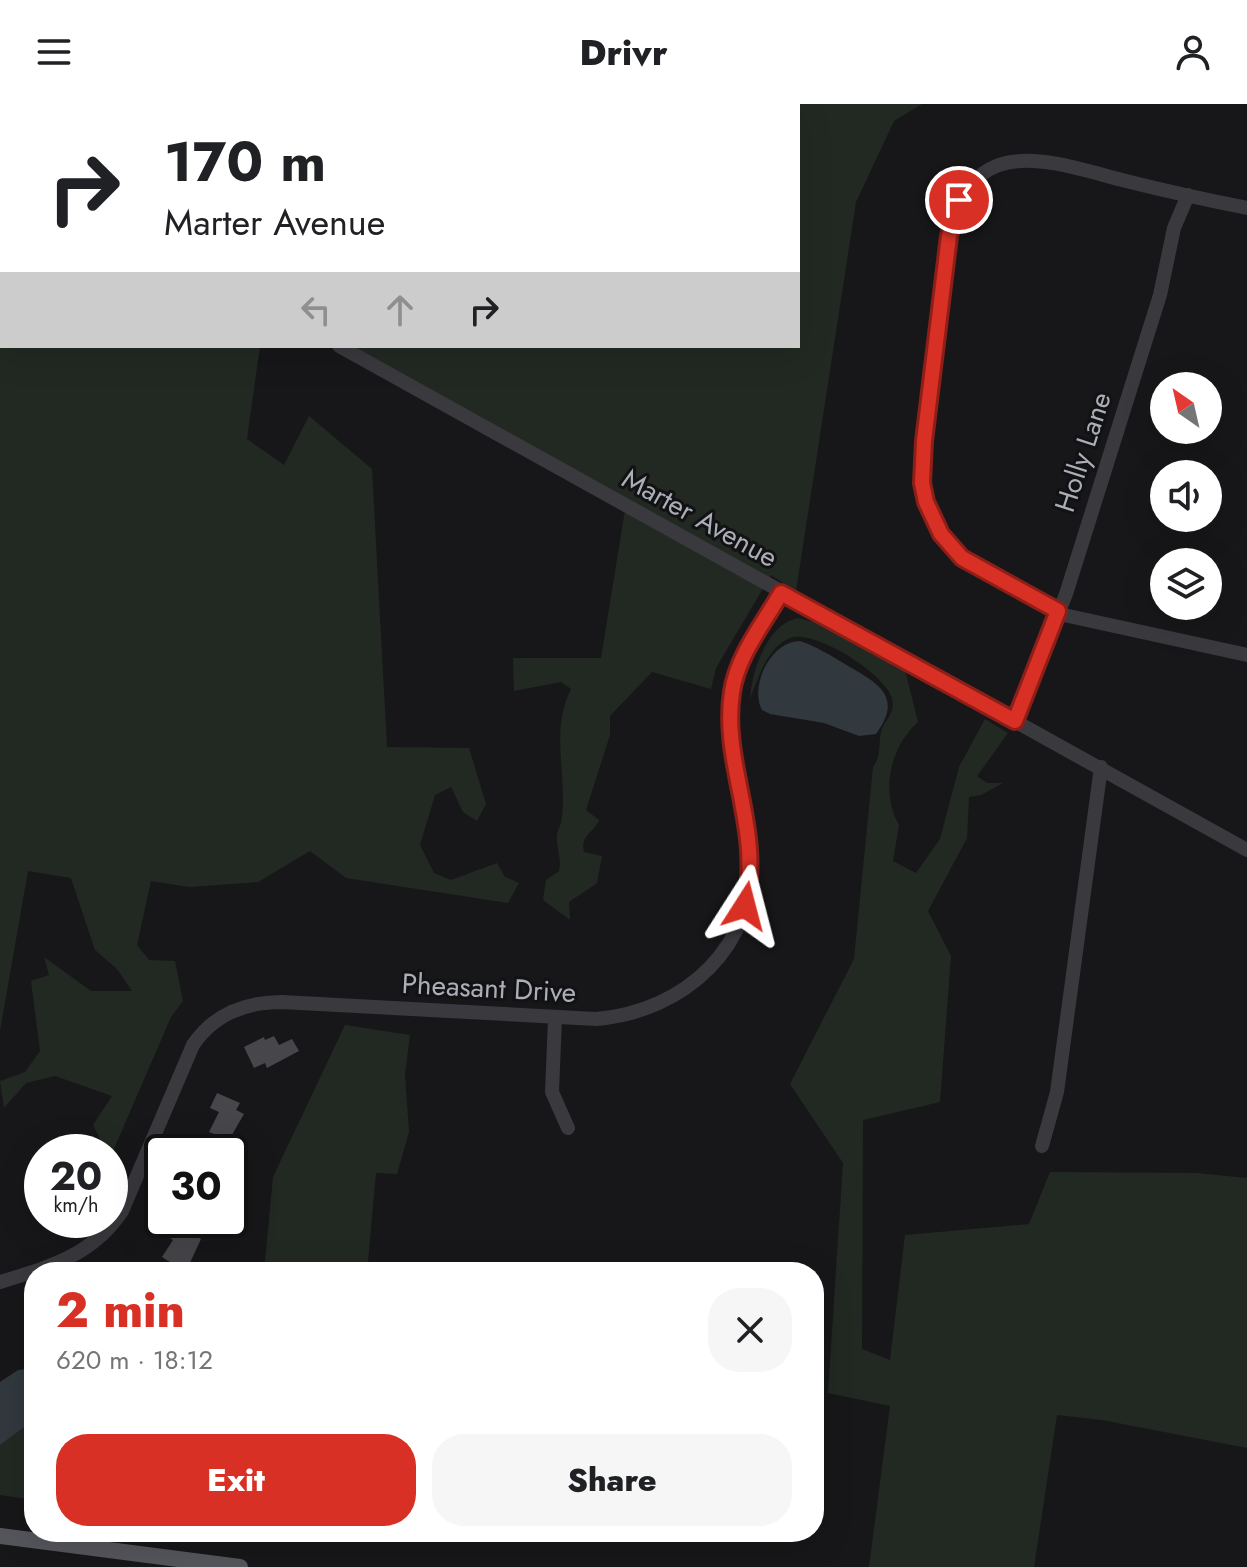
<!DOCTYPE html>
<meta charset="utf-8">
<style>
:root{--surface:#fff;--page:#f6f6f6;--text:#202124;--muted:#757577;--accent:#d93025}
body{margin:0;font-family:Jost,sans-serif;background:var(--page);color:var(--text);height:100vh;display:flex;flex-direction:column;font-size:30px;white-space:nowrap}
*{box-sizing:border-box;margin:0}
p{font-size:26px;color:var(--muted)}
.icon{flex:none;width:44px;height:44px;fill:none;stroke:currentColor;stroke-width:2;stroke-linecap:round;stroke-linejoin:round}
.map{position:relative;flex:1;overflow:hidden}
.sheet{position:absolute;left:24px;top:1158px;width:800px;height:280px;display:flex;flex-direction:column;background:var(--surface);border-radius:32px;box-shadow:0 8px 32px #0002}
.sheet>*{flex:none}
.guide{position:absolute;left:0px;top:0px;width:800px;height:244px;box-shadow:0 8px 32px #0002;background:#fff;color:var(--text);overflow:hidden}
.needle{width:52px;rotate:326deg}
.buttons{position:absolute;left:1150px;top:268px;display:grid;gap:16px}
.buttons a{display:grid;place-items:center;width:72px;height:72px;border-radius:50%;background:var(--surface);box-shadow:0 8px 32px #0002;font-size:40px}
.speed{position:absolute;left:24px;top:1030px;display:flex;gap:16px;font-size:40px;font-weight:700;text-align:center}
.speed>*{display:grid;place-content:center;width:104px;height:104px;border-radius:50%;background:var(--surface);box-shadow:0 8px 32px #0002;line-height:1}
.speed small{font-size:20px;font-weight:400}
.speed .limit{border:4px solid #111;border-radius:12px;background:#fff;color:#111}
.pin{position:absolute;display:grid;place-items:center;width:68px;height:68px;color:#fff;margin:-34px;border:4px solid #fff;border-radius:50%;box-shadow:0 2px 8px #0007}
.me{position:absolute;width:88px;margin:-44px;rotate:9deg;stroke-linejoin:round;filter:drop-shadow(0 0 6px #0008)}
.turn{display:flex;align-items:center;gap:28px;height:168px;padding:0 32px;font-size:36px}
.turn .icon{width:104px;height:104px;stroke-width:2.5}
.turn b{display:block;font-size:56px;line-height:68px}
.lanes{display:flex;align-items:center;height:76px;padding:0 32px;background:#0003;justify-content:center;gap:40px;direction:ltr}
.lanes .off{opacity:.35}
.round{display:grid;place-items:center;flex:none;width:84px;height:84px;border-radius:32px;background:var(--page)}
.overview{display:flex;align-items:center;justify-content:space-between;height:136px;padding:0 32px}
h1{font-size:48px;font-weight:800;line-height:60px;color:var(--accent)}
.primary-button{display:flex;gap:16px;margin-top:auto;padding:16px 32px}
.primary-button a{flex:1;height:92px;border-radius:32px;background:var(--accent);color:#fff;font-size:32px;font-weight:800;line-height:92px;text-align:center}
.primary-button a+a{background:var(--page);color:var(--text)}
header{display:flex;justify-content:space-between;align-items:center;height:104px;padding:0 32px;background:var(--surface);font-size:36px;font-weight:800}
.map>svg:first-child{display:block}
</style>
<header><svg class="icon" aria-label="menu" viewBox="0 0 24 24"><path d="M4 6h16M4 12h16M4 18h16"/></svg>Drivr<svg class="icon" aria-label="person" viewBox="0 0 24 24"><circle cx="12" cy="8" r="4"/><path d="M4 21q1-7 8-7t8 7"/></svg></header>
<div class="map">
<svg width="1247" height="1463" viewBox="0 0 1247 1463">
<rect width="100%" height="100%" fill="#171719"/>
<!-- built -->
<path fill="#242326" d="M0 0H510L2 2V38Z"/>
<!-- green -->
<path fill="#222923" d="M510 0H922L894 17 856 98 796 487 771 471 716 564 711 585 652 568 610 612V631L586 706 599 716C593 730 580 731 584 748L602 752 597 779 569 798 570 816 543 796 546 776 559 767C562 754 556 744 557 731 558 725 562 719 562 713 567 668 550 628 571 585L561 578 514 587 513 554H601L626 400 341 242H798V2Z
M0 37 2 242H260L247 335 284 361 309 312 372 365 387 643 469 644 486 700 477 717 463 708 451 683 435 691 420 741 434 769 451 776 497 759 505 773 519 779 508 799 346 774 310 747 258 778 189 783 151 777 137 841 149 856 175 857 183 897 171 913 110 1054 93 1021 112 992 55 972 26 979 4 1004 0 977 25 968 40 947 31 877 49 871 44 853 91 887H132L117 865 95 846 71 774 28 767 0 927Z
M797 514 818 519 905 566 918 618C890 643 880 688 899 721L893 757 916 769 940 735 959 663 985 615 1008 629 977 672 987 679H1003L981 691 969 693 967 734 928 807 951 852 940 998 863 1016 862 1245 890 1256 905 1131 1029 1120 1050 1068 1196 1069 1247 1074V1344L1102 1316 1057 1311 1034 1463H869L890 1302 828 1289 843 1059 790 980 854 855 873 663C882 650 878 642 881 628 884 615 896 611 892 594 885 570 815 525 790 534 767 543 758 575 750 595 752 567 766 522 797 514Z
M345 921 410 931 405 970 409 1028 397 1070 376 1069 367 1168H264L273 1073Z
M34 1316V1396L0 1391V1341Z"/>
<!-- water -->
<path fill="#31383e" d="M800 537C817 543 830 551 845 560 875 578 905 591 876 630L859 632 824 619 770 610 762 606C749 582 771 537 800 537Z
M34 1264V1316L0 1341V1278L18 1266Z"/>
<!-- building -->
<path fill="#47474b" d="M274 932 279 941 292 935 299 947 267 964 265 959 254 964 244 943 264 933 265 936Z
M217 989 240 999 236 1006 244 1010 229 1036 209 1028 219 1008 210 1004Z
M171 1117 201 1135 189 1161 185 1160 182 1166 162 1153 173 1136 164 1130Z"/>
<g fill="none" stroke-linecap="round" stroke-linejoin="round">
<!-- path -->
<path stroke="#3f4044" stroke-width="2" stroke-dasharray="4 6" stroke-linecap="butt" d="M197 0 199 2
M221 2 222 0
M262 2V0
M346 2 348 0"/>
<!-- minor -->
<path stroke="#39393e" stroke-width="14" d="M164 0 165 2
M122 2 126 0
M0 57 2 58
M1247 104C1207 96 1166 87 1126 77 1048 57 972 26 949 132L922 379 931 414 962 454 1064 511 1247 551
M339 242 1247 746
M1015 617 1066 490 1160 191 1174 124 1188 91
M555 914 552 988 568 1024
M1042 1042 1057 988 1101 663
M0 1178C49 1163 92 1152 122 1107L193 941C214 910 245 898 282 898L596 915C684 908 758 842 751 748 748 696 723 639 732 586 739 551 764 518 781 489"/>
<!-- major -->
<path stroke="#55565c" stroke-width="16" d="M0 1432 240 1463"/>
</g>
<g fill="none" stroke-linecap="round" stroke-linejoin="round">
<!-- route casing -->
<g stroke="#8d1f18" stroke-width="20">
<path id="route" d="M745 802C763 725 721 659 732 588 737 552 764 519 781 489L1015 617 1058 507 962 454 941 430 926 398 922 379 924 337 949 132 959 96"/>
</g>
<!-- route -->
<use href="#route" stroke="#d93025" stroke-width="14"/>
</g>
<g text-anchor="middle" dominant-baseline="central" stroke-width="6" stroke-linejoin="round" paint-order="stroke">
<!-- street labels -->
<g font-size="28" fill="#abaeb7" stroke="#121214">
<text transform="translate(1083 348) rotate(-72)">Holly Lane</text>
<text transform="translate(700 414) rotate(29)">Marter Avenue</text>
<text transform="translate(489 884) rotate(3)">Pheasant Drive</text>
</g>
</g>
</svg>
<div class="buttons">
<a><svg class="needle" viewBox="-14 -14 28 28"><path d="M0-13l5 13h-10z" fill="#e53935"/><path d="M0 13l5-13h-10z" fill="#757577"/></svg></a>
<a><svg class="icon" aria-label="sound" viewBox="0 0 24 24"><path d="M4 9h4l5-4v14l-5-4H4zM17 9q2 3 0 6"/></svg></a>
<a><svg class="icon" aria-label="layers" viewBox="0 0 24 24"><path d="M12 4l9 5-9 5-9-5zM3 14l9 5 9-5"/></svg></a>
</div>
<div class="speed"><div>20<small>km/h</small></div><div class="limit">30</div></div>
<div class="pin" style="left:959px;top:96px;background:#d93025"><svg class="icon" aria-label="arrive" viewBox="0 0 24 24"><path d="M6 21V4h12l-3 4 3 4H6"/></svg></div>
<svg class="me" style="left:745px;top:802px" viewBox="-20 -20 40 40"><path d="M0-17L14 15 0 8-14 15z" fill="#d93025" stroke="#fff" stroke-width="4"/></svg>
<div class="guide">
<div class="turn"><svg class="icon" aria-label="right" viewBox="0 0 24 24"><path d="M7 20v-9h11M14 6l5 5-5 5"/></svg><div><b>170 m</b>Marter Avenue</div></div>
<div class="lanes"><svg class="icon off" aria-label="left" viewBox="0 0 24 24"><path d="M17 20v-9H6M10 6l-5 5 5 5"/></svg><svg class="icon off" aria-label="ahead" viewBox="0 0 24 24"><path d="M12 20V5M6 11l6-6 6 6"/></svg><svg class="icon" aria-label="right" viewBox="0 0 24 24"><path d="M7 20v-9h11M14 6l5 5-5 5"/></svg></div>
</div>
<section class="sheet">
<div class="overview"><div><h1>2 min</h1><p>620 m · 18:12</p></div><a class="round"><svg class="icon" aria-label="close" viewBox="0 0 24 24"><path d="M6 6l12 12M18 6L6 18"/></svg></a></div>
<div class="primary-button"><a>Exit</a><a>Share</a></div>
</section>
</div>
